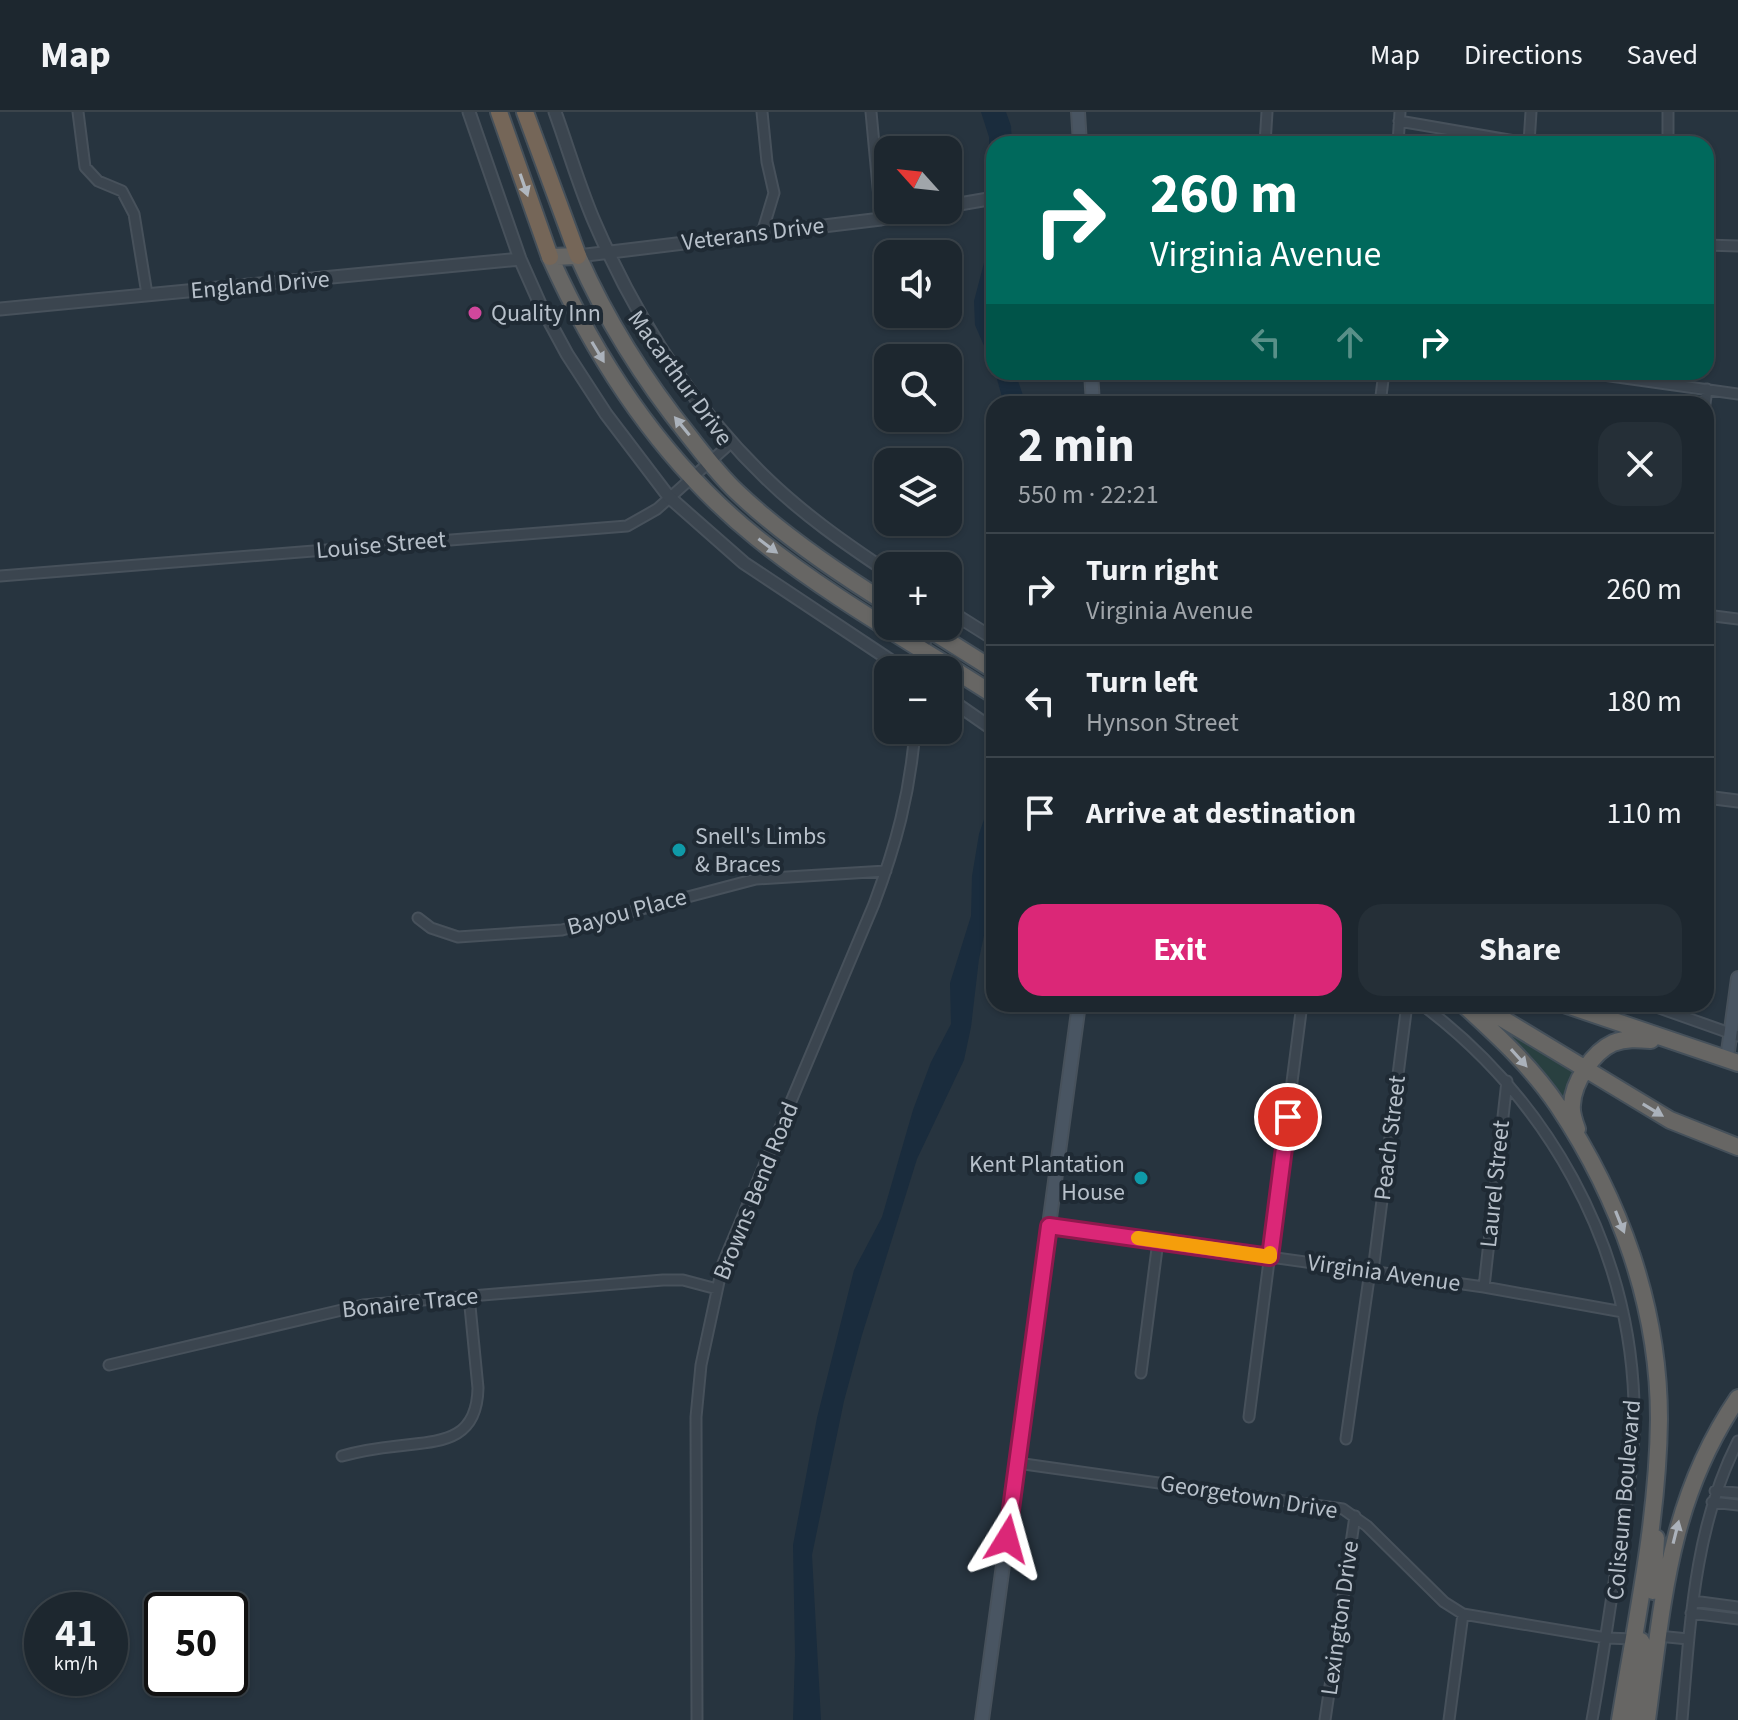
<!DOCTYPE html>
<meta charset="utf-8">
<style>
:root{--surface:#1d272f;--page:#252f37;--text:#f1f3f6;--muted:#a0a5aa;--line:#3b444b;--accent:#db2777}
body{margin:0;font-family:"Source Sans 3",sans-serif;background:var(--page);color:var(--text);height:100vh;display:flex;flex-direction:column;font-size:30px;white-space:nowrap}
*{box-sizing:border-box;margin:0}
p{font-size:26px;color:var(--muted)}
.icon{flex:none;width:44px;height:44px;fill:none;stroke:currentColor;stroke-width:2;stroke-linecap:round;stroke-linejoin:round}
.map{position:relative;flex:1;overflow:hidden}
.side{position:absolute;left:986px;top:284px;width:728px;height:616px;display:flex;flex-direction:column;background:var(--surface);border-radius:24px;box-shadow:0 2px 6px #0004,0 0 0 2px var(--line)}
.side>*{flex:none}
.top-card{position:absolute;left:986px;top:24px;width:728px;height:244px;border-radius:24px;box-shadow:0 2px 6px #0004,0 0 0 2px var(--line);background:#00695c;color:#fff;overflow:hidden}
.needle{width:52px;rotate:297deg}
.fabs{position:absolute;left:874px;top:24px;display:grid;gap:16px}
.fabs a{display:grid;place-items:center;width:88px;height:88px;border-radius:16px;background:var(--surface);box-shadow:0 2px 6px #0004,0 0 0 2px var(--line);font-size:40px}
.speed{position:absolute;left:24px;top:1480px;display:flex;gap:16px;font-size:40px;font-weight:700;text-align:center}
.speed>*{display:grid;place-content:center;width:104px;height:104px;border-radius:50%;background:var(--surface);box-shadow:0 2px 6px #0004,0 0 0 2px var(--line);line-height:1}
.speed small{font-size:20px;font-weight:400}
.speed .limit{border:4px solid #111;border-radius:12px;background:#fff;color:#111}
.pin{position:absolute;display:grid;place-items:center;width:68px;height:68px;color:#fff;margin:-34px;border:4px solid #fff;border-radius:50%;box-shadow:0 2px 8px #0007}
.me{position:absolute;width:88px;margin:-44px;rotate:8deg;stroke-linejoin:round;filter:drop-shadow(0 0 6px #0008)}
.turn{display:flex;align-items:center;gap:28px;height:168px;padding:0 32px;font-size:36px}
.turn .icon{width:104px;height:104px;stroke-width:2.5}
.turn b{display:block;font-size:56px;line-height:68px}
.lanes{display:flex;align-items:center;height:76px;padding:0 32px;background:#0003;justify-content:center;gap:40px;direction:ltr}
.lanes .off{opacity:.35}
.round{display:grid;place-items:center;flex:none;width:84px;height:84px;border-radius:24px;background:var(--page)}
.overview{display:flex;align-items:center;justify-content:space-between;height:136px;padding:0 32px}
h1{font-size:48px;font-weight:700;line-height:60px}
.action{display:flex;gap:16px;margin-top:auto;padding:16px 32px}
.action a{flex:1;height:92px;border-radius:24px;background:var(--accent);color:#fff;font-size:32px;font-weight:700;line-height:92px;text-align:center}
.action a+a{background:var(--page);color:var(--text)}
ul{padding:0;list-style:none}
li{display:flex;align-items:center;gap:24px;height:112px;padding:0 32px;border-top:2px solid var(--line)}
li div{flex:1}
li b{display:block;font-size:30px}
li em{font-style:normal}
header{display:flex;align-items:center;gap:48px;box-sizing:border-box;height:112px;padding:0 40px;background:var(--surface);border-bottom:2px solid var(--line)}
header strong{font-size:38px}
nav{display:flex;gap:44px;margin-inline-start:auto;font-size:28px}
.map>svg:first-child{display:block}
</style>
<header>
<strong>Map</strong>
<nav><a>Map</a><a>Directions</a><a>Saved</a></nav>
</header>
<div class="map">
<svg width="1738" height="1608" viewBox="0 0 1738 1608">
<rect width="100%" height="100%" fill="#27343f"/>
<!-- green -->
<path fill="#294040" d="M1502 915 1574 960 1566 990Z"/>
<!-- water -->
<path fill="#1a2c3d" d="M981 0H1006L1011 14 1012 32H994V88L989 53V25Z
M994 96V257L975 213 974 189 985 147Z
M995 260H1020L1018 269 1026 292H1004Z
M994 678V777L979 847 971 915 964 948 917 1047 862 1223 844 1289 812 1443 821 1608H793L795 1542 793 1433 817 1306 854 1158 882 1105 913 998 931 950 951 912 950 871 971 804 972 764 979 722Z"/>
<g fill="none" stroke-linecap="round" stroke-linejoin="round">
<!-- minor casing -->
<g stroke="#47515b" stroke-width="13">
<path id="minor" d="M78 0 85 55 98 69 122 79 134 102 147 182
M871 0 881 107
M1399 9 1532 32
M1529 31 1531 0
M1265 32 1267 0
M1398 32 1400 0
M1668 32V0
M762 121 774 81 767 50 762 0
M1706 133 1738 134
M1582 260 1738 282
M1380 292 1384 260
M1705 292 1707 277
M0 464 627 414 657 397 732 330
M1706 503 1738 507
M918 558 922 537 932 516
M418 806 431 816 458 825 562 818 756 767 886 759
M1421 892C1547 986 1629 1131 1634 1290 1636 1343 1627 1394 1618 1446 1609 1500 1602 1554 1592 1608
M1648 892 1738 924
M1049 1114 1484 1175 1623 1200
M1373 1159 1407 892
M1484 1175 1507 969
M109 1253 363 1193 663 1168H683L717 1177
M1141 1261 1158 1129
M1249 1305 1302 892
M1346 1327 1370 1159
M342 1344C360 1339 379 1336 398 1334 440 1329 477 1330 478 1276L469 1184
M1017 1351 1343 1397 1367 1414 1444 1490 1463 1502 1606 1526 1634 1527
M1715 1379 1738 1381
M1712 1390 1738 1393
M1693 1489 1738 1495
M1691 1501 1738 1507
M1658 1524 1688 1527
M697 1608 696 1305 701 1253 723 1151 874 792C896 733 910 682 915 618
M1325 1608 1355 1404
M1449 1608 1463 1502
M1682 1608C1690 1513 1694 1415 1738 1329"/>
</g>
<!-- tertiary casing -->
<g stroke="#47515b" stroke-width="15">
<path id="tertiary" d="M469 0 520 147 540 192 567 242 606 302 669 385 744 451 905 558
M555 0C568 36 579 74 594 109 635 204 692 295 767 367 803 402 846 432 888 460
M948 94 994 86
M578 144 881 107 928 98
M0 197 520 147
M948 498 994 527
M948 586 994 618
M1706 685 1738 689"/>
</g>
<!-- secondary casing -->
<g stroke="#47515b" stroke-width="16">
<path id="secondary" d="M1078 0 1080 32
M1091 260 1093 292
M1727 947 1738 866
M982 1608 1079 892"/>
</g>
<!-- trunk casing -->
<g stroke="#45505a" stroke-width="20">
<path id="trunk" d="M888 492C835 459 782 423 737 380 719 363 704 343 689 324 644 268 607 210 578 144L550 145C598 252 665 352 757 426 830 485 915 532 994 583
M924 514 994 558
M1463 892C1497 923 1532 955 1558 994 1620 1087 1659 1195 1659 1307 1658 1407 1636 1509 1620 1608
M1478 892 1670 1008 1738 1035
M1564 892 1738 951
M1577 1017C1574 1009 1571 1001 1572 993 1573 970 1593 940 1613 931 1626 926 1638 927 1651 928
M1653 1479 1656 1426
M1634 1527 1641 1529 1644 1536 1635 1608
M1647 1608C1663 1489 1668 1389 1738 1286"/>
</g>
<!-- motorway casing -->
<g stroke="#45505a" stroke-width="20">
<path id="motorway" d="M499 0 550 145
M525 0 578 144"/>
</g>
<!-- minor -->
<use href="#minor" stroke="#3b454f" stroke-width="9"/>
<!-- tertiary -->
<use href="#tertiary" stroke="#3b454f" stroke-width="11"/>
<!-- secondary -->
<use href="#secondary" stroke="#495562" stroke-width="12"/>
<!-- trunk -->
<use href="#trunk" stroke="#676664" stroke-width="16"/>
<!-- motorway -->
<use href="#motorway" stroke="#756658" stroke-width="16"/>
</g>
<!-- one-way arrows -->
<defs><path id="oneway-solid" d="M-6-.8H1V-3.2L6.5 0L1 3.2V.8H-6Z" transform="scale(2)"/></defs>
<use fill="#b0b7bf" href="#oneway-solid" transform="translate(524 73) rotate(71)"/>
<g fill="#abb2bb">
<use href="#oneway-solid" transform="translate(598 240) rotate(59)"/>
<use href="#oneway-solid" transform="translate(682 314) rotate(-129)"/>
<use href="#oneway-solid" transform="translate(768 434) rotate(37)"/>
<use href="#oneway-solid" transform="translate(1519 946) rotate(48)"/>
<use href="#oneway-solid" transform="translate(1653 998) rotate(31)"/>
<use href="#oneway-solid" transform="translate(1620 1110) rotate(68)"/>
<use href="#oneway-solid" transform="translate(1676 1420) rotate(-76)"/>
</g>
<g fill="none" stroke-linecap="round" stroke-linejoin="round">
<!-- route casing -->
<g stroke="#8e194d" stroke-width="20">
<path id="route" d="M1007 1427 1049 1114 1270 1145 1288 1005"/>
</g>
<!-- route -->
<use href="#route" stroke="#db2777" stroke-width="14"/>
<!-- slow -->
<path stroke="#f59e0b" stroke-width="14" d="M1138 1126 1270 1145V1141"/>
</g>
<!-- markers -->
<circle fill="#d1479c" stroke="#1f2a34" stroke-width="3" cx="475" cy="201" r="8"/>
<g fill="#0f9aa8" stroke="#1f2a34" stroke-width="3">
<circle cx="679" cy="738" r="8"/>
<circle cx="1141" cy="1066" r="8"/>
</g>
<g text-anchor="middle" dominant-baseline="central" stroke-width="8" stroke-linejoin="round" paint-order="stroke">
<!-- street labels -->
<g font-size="24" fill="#b7c0ca" stroke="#1f2a34">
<text transform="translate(753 122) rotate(-7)">Veterans Drive</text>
<text transform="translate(260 173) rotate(-5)">England Drive</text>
<text transform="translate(680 266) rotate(54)">Macarthur Drive</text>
<text transform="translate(381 433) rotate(-5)">Louise Street</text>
<text transform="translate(627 800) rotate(-15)">Bayou Place</text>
<text transform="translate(1390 1026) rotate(-83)">Peach Street</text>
<text transform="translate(1495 1072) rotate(-84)">Laurel Street</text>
<text transform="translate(756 1079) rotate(-68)">Browns Bend Road</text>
<text transform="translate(1384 1161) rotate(8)">Virginia Avenue</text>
<text transform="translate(410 1191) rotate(-6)">Bonaire Trace</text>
<text transform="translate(1249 1385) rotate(9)">Georgetown Drive</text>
<text transform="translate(1624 1388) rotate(-85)">Coliseum Boulevard</text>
<text transform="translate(1340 1506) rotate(-82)">Lexington Drive</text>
</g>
<!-- poi labels -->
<g font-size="24" fill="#b7c0ca" stroke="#1f2a34" text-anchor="start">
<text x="491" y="201">Quality Inn</text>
<text x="695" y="724">Snell's Limbs<tspan x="695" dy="28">&amp; Braces</tspan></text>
<text x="1125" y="1052" text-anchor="end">Kent Plantation<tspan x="1125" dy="28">House</tspan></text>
</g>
</g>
</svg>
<div class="fabs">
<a><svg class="needle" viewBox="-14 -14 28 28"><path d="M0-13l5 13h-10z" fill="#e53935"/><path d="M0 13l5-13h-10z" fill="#a0a5aa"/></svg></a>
<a><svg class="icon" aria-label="sound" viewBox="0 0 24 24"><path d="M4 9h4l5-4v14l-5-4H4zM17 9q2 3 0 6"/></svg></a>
<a><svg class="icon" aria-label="search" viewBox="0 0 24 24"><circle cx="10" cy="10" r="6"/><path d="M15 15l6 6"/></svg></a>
<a><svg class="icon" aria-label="layers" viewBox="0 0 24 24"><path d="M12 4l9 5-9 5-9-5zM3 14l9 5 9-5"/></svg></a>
<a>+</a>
<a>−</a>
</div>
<div class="speed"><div>41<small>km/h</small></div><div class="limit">50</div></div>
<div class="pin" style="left:1288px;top:1005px;background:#d93025"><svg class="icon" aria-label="arrive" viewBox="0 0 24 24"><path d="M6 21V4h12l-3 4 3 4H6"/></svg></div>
<svg class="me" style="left:1007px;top:1427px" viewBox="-20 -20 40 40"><path d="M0-17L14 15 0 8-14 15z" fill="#db2777" stroke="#fff" stroke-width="4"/></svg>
<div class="top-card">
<div class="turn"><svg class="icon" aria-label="right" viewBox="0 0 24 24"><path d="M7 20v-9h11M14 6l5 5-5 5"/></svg><div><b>260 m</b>Virginia Avenue</div></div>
<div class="lanes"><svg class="icon off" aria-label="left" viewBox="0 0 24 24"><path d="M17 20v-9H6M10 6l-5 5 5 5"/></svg><svg class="icon off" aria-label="ahead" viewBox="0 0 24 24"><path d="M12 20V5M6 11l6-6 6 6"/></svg><svg class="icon" aria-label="right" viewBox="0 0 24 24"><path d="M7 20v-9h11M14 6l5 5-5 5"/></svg></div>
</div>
<section class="side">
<div class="overview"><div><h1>2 min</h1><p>550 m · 22:21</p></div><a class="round"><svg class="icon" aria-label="close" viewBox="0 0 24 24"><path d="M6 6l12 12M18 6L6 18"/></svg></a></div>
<ul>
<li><svg class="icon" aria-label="right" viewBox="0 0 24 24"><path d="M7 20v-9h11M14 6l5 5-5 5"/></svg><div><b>Turn right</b><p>Virginia Avenue</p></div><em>260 m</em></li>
<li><svg class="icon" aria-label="left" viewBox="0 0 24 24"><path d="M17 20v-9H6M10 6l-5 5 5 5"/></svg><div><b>Turn left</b><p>Hynson Street</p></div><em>180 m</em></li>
<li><svg class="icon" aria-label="arrive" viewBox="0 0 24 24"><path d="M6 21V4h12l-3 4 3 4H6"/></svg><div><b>Arrive at destination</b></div><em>110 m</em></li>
</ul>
<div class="action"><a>Exit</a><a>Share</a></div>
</section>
</div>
